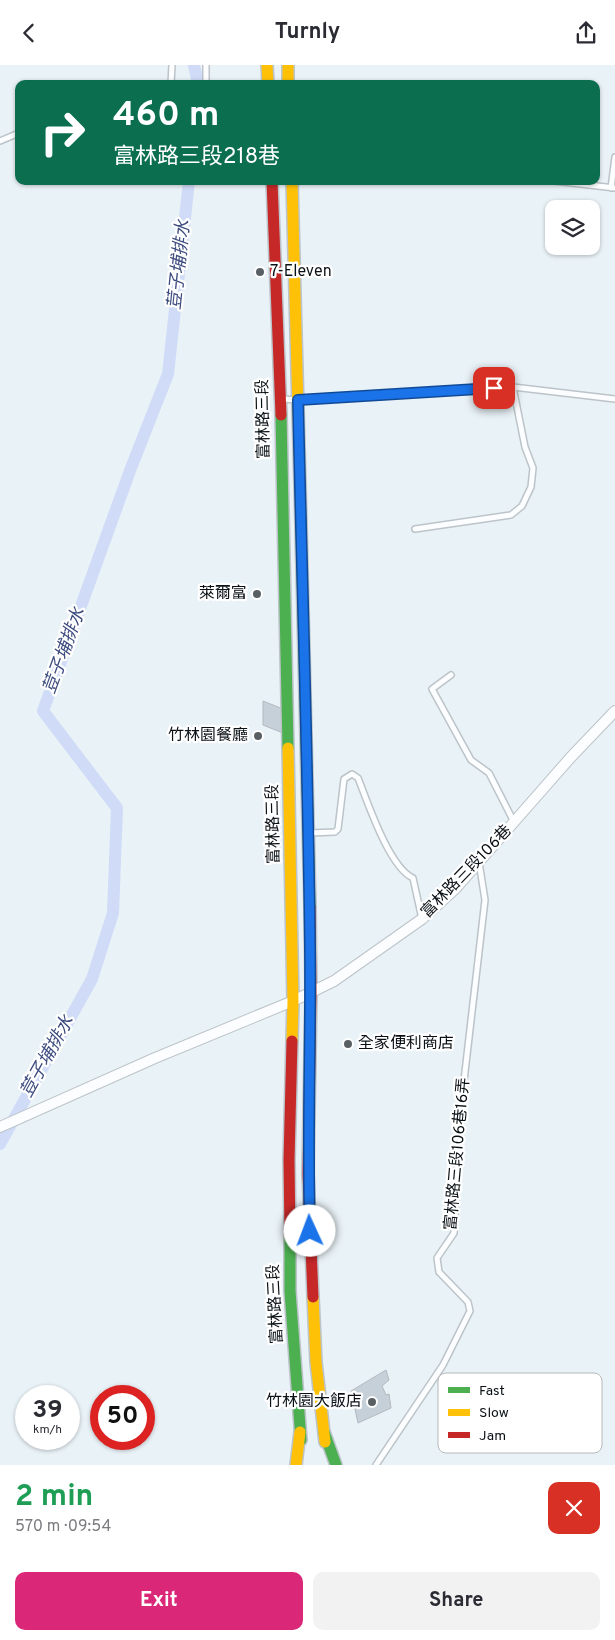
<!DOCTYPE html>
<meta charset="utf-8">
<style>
:root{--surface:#fff;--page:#f2f2f3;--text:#2b2b33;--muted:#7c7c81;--accent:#db2777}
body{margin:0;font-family:Overpass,"Noto Sans TC",sans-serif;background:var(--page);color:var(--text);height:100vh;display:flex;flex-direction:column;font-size:19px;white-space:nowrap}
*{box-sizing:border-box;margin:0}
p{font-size:16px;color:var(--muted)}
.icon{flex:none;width:28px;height:28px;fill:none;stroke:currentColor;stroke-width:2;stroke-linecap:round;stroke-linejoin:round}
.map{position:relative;height:1400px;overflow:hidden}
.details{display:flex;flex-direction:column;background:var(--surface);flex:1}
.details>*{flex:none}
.banner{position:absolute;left:15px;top:15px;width:585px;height:105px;border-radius:10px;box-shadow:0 1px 4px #0004;background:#0b6e4f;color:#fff;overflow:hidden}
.tools{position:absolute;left:545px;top:135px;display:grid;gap:10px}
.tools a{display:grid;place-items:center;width:55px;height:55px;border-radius:10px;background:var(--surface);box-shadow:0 1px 4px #0004;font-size:25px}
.speed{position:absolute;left:15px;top:1320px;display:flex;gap:10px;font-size:25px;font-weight:700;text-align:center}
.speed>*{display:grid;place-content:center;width:65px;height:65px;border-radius:50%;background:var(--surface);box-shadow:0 1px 4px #0004;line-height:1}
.speed small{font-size:12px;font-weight:400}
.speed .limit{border:8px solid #d22;background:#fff;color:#111}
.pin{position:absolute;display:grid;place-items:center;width:42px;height:42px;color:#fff;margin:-21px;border-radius:10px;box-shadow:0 2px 8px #0006}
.me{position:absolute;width:55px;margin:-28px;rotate:358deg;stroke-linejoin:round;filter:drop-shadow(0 0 4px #0008)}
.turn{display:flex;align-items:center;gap:18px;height:105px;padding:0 15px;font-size:22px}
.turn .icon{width:65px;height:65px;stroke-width:2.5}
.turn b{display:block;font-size:35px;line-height:42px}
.round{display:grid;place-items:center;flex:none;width:52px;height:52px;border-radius:10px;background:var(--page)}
.headline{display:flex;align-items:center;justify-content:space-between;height:85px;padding:0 15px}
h1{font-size:30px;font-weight:700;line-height:38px;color:#1e9e55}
.button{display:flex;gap:10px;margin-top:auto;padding:10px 15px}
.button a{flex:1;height:58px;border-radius:10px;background:var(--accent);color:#fff;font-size:20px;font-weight:700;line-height:58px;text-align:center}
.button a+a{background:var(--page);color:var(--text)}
header{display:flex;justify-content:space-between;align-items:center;height:65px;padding:0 15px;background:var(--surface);font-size:22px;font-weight:700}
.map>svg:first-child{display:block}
</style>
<header><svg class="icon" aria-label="back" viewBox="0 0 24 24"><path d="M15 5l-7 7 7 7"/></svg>Turnly<svg class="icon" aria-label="share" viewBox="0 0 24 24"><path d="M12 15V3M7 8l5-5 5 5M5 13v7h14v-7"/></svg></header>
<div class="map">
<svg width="615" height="1400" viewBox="0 0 615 1400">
<rect width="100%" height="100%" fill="#e9f2f7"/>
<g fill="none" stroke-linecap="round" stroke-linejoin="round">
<!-- canal -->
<path stroke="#cfdbf7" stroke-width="12" d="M194 0 198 19
M0 1079 92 914 113 848 117 743 43 646 131 403 168 309 189 116"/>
</g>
<!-- building -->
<path fill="#c6d0d9" stroke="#b4babf" d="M263 636 283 644V668L263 660Z
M386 1305 389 1315 382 1321 386 1330 389 1329 391 1343 358 1358 351 1326Z"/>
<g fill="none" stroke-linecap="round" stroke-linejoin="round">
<!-- lane casing -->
<g stroke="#bcc4c9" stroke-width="8">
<path id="lane" d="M206 0V19
M171 19 172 0
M0 76 19 68
M554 116 615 123
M611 123 615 92
M282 334 298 335 513 322 615 334
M415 464 511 450 522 441 531 422 533 403 525 382 513 322
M451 610 432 624 471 695 489 708 514 757
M309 768 335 767 338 764 344 714 352 709 358 713C368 738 389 802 413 813L422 854
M376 1400 443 1300 470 1246 468 1237 439 1207 437 1193 454 1168 460 1050 485 835 479 797"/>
</g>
<!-- street casing -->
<g stroke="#bcc4c9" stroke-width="12">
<path id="street" d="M0 1062 155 993 293 936 334 916 422 854 456 823 571 692 615 646"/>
</g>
<!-- fast casing -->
<g stroke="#bcc4c9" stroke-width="14">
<path id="fast" d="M281 350 288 683
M300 420 310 842
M290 1170V1226L301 1375
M324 1367 336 1400"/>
</g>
<!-- slow casing -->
<g stroke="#bcc4c9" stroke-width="14">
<path id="slow" d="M267 0 268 19
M288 0V19
M292 116 300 420
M288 683 293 936 292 976
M313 1232 316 1297 325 1377
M296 1400 300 1367"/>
</g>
<!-- jam casing -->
<g stroke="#bcc4c9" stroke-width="14">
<path id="jam" d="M272 116 281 350
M310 842 311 928 308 1109 313 1232
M290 1170 289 1095 292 976"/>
</g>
<!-- lane -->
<use href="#lane" stroke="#fcfdfe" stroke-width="5"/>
<!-- street -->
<use href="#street" stroke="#fcfdfe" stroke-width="10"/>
<!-- fast -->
<use href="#fast" stroke="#4caf50" stroke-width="11"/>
<!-- slow -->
<use href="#slow" stroke="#ffc107" stroke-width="11"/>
<!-- jam -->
<use href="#jam" stroke="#c62828" stroke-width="11"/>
</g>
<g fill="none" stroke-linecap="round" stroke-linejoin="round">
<!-- route casing -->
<g stroke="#114b97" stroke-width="12">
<path id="route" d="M310 1166C307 1071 311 976 310 882 308 699 302 517 298 335L494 323"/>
</g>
<!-- route -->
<use href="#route" stroke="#1a73e8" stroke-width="9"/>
</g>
<!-- markers -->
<g fill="#586064" stroke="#fff" stroke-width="2">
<circle cx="260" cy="207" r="5"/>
<circle cx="257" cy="529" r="5"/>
<circle cx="258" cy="671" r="5"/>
<circle cx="348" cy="979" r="5"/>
<circle cx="372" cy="1337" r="5"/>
</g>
<g text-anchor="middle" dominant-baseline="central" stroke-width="4.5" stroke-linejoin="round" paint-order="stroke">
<!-- poi labels -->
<g font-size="16" fill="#0a1115" stroke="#fff" text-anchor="end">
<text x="270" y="207" text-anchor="start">7-Eleven</text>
<text x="247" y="529">萊爾富</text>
<text x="248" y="671">竹林園餐廳</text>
<text x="358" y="979" text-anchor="start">全家便利商店</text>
<text x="362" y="1337">竹林園大飯店</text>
</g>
<!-- street labels -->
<g font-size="16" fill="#0a1115" stroke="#fff">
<text transform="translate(264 354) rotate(-91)">富林路三段</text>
<text transform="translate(274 759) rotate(-91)">富林路三段</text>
<text transform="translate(467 807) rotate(-46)">富林路三段106巷</text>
<text transform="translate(458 1089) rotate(-85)">富林路三段106巷16弄</text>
<text transform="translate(276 1239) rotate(-93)">富林路三段</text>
</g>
<!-- water labels -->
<g font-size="18" font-style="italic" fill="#3e4d7f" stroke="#fff">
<text transform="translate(180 200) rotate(-84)">荳子埔排水</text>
<text transform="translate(65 586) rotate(-70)">荳子埔排水</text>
<text transform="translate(48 992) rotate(-61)">荳子埔排水</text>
</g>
</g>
<!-- legend -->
<rect x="438" y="1308" width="164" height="80" rx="8" fill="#fff" stroke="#b6b8b9" stroke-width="1"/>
<rect x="448" y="1322" width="22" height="6" fill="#4caf50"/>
<rect x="448" y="1344" width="22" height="7" fill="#ffc107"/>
<rect x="448" y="1367" width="22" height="6" fill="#c62828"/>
<g font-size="14" fill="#0a1115">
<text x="479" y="1330">Fast</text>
<text x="479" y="1352">Slow</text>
<text x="479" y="1375">Jam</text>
</g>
</svg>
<div class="tools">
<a><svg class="icon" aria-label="layers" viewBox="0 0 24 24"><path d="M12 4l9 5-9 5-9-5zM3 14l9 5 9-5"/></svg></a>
</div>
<div class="speed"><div>39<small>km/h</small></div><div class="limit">50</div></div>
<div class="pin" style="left:494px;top:323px;background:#d93025"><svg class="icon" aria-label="arrive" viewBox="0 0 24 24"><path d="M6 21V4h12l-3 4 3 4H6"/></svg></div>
<svg class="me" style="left:310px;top:1166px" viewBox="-20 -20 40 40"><circle r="19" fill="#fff"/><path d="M0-13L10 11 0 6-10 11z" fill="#1a73e8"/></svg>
<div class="banner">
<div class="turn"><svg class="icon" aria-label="right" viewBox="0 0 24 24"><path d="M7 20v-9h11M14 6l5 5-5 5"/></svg><div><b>460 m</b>富林路三段218巷</div></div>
</div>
</div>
<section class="details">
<div class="headline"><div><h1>2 min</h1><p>570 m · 09:54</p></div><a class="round" style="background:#d93025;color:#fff"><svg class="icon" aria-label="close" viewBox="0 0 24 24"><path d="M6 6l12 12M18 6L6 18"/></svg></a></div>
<div class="button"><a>Exit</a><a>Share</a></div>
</section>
